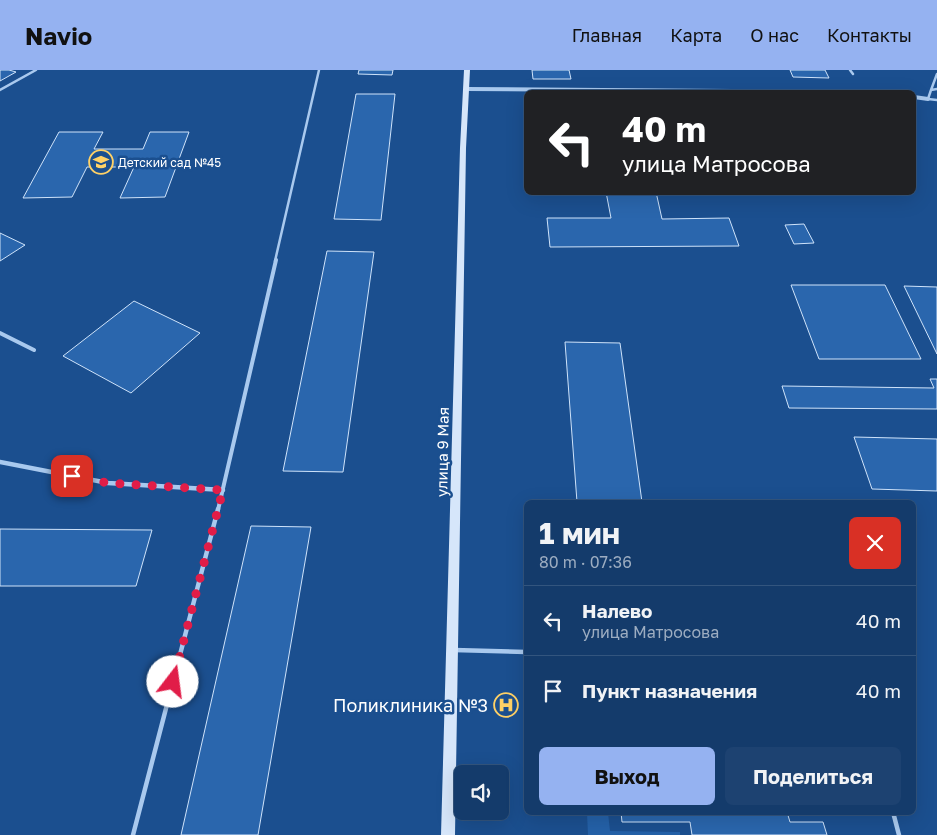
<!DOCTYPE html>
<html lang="ru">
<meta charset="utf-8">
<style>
:root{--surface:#143b6b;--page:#1d4271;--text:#f1f3f6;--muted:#9dadc1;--line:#33557e;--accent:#95b2f1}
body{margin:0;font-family:"Golos Text",sans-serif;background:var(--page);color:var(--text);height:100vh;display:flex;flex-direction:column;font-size:19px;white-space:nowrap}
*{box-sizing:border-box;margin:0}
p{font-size:16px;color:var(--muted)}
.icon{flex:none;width:28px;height:28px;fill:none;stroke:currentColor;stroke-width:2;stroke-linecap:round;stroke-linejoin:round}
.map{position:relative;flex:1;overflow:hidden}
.sheet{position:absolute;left:524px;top:430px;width:392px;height:315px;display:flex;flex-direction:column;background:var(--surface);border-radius:8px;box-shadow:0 5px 20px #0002,0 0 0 1px var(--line)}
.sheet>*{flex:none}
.banner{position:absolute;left:524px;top:20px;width:392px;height:105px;border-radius:8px;box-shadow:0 5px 20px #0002,0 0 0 1px var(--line);background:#202124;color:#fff;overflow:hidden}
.fabs{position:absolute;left:454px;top:695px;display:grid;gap:10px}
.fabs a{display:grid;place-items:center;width:55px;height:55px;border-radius:8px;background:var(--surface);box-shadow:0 5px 20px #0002,0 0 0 1px var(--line);font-size:25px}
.pin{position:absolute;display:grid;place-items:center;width:42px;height:42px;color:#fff;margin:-21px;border-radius:10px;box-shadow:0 2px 8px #0006}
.me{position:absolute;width:55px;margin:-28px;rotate:15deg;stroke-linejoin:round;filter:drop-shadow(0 0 4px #0008)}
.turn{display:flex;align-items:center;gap:18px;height:105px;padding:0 15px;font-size:22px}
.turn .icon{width:65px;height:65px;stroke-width:2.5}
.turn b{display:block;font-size:35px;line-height:42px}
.round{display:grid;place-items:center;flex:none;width:52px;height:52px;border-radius:8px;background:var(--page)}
.headline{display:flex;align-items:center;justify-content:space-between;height:85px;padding:0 15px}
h1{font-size:30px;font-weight:700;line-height:38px}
.button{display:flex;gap:10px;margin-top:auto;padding:10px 15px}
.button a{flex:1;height:58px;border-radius:8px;background:var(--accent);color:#111;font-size:20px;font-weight:700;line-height:58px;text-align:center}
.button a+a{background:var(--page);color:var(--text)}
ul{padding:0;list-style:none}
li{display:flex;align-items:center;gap:15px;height:70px;padding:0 15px;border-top:1px solid var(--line)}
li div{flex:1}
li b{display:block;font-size:19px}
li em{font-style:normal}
header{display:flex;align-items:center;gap:30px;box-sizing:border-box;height:70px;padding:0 25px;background:var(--accent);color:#111}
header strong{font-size:24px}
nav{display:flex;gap:28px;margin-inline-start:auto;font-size:18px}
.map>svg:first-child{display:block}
</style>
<header>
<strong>Navio</strong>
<nav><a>Главная</a><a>Карта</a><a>О нас</a><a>Контакты</a></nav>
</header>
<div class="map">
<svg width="937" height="765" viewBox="0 0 937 765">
<rect width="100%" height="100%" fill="#1b4f8f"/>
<!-- green -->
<path fill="#2461a8" d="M587 743H608L610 761 680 762V765H588Z"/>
<!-- building -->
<path fill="#2a66ad" stroke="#cfe3fa" d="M0 0H9L16 2 0 11Z
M359 0H393L392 5 358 4Z
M532 0H569L571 9H533Z
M790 0H825L829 8 793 7Z
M356 24H395L381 150 334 149Z
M59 62H103L94 79H143L150 62H189L165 127 120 128 134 97H87L72 127 23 128Z
M606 122H656L662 149 729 148 739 176 550 177 547 148H611Z
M804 154 814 173 794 174 785 155Z
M0 163 25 175 0 191Z
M327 181 374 182 343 402 283 401Z
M791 215H885L921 289H819Z
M904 216 937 217V284Z
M134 231 200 263 131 323 63 286Z
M565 272 620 273 642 432H577Z
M930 309H937V339L789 338 782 316 934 318Z
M854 367 937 369V421L872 419Z
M251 456 311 457 258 765H181Z
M0 459 152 460 136 516H0Z
M621 742H787L790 752H823L827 765H692L690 752H622Z"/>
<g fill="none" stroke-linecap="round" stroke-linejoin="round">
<!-- lane-far2 -->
<path stroke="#a9c9ee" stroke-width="2.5" d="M850 0 853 4
M937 4 931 20 937 19
M0 20 36 0
M931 20 928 29 937 30
M275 191 319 0"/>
<!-- lane-far1 -->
<path stroke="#a9c9ee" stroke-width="4" d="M0 263 34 280
M218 440 276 190"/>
<!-- lane -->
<path stroke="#a9c9ee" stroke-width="4.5" d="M454 580 526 582
M893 742 899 765
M133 765 218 439"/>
<!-- street-far1 -->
<path stroke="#a9c9ee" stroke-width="4" d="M466 19 858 22
M914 27 928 29"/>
<!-- street -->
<path stroke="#a9c9ee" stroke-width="4.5" d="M0 392 108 413 223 420"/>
<!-- secondary -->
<path fill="#d6e6fa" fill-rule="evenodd" d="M464 0H470L466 78 455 765H441L460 78Z"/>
</g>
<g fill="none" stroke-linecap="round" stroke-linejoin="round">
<!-- route -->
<path stroke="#e11d48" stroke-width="9" stroke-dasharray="0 16.2" d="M72 406 108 413 223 420 173 612"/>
</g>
<!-- icons -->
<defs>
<g id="school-ring" transform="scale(1.25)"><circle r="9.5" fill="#1b4f8f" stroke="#ffd166" stroke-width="1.5"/><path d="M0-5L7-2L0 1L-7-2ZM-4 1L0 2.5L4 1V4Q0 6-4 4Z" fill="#ffd166"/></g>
<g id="hospital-ring" transform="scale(1.25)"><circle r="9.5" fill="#1b4f8f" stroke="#ffd166" stroke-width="1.5"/><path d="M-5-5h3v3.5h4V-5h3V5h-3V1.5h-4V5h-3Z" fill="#ffd166"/></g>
</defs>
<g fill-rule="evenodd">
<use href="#school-ring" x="101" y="92"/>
<use href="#hospital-ring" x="506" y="635"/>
</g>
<g text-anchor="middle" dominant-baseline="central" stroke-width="5" stroke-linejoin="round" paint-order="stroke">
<!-- far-poi labels -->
<g font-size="12" fill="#fff" stroke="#1b4f8f" text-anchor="start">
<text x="118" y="92">Детский сад №45</text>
</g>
<!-- street labels -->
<g font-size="15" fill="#fff" stroke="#1b4f8f">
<text transform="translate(442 382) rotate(-89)">улица 9 Мая</text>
</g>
<!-- near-poi labels -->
<g font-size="18" fill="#fff" stroke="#1b4f8f" text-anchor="end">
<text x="488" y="635">Поликлиника №3</text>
</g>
</g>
</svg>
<div class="fabs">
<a><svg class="icon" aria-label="sound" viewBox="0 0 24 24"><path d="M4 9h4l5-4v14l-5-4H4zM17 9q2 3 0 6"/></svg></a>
</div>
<div class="pin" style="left:72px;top:406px;background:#d93025"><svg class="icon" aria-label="arrive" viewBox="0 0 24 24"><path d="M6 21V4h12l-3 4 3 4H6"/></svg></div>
<svg class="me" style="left:173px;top:612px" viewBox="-20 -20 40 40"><circle r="19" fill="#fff"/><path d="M0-13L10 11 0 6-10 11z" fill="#e11d48"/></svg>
<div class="banner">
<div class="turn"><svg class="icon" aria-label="left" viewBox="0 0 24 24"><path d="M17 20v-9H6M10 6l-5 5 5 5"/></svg><div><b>40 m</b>улица Матросова</div></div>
</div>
<section class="sheet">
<div class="headline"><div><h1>1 мин</h1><p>80 m · 07:36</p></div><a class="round" style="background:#d93025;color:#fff"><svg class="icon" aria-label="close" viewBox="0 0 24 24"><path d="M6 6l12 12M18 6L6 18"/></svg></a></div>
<ul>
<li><svg class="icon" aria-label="left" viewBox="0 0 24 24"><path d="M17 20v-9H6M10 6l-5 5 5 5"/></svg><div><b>Налево</b><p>улица Матросова</p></div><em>40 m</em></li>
<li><svg class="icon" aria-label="arrive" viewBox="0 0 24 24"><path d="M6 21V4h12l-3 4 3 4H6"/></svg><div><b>Пункт назначения</b></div><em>40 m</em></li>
</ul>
<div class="button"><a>Выход</a><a>Поделиться</a></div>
</section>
</div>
